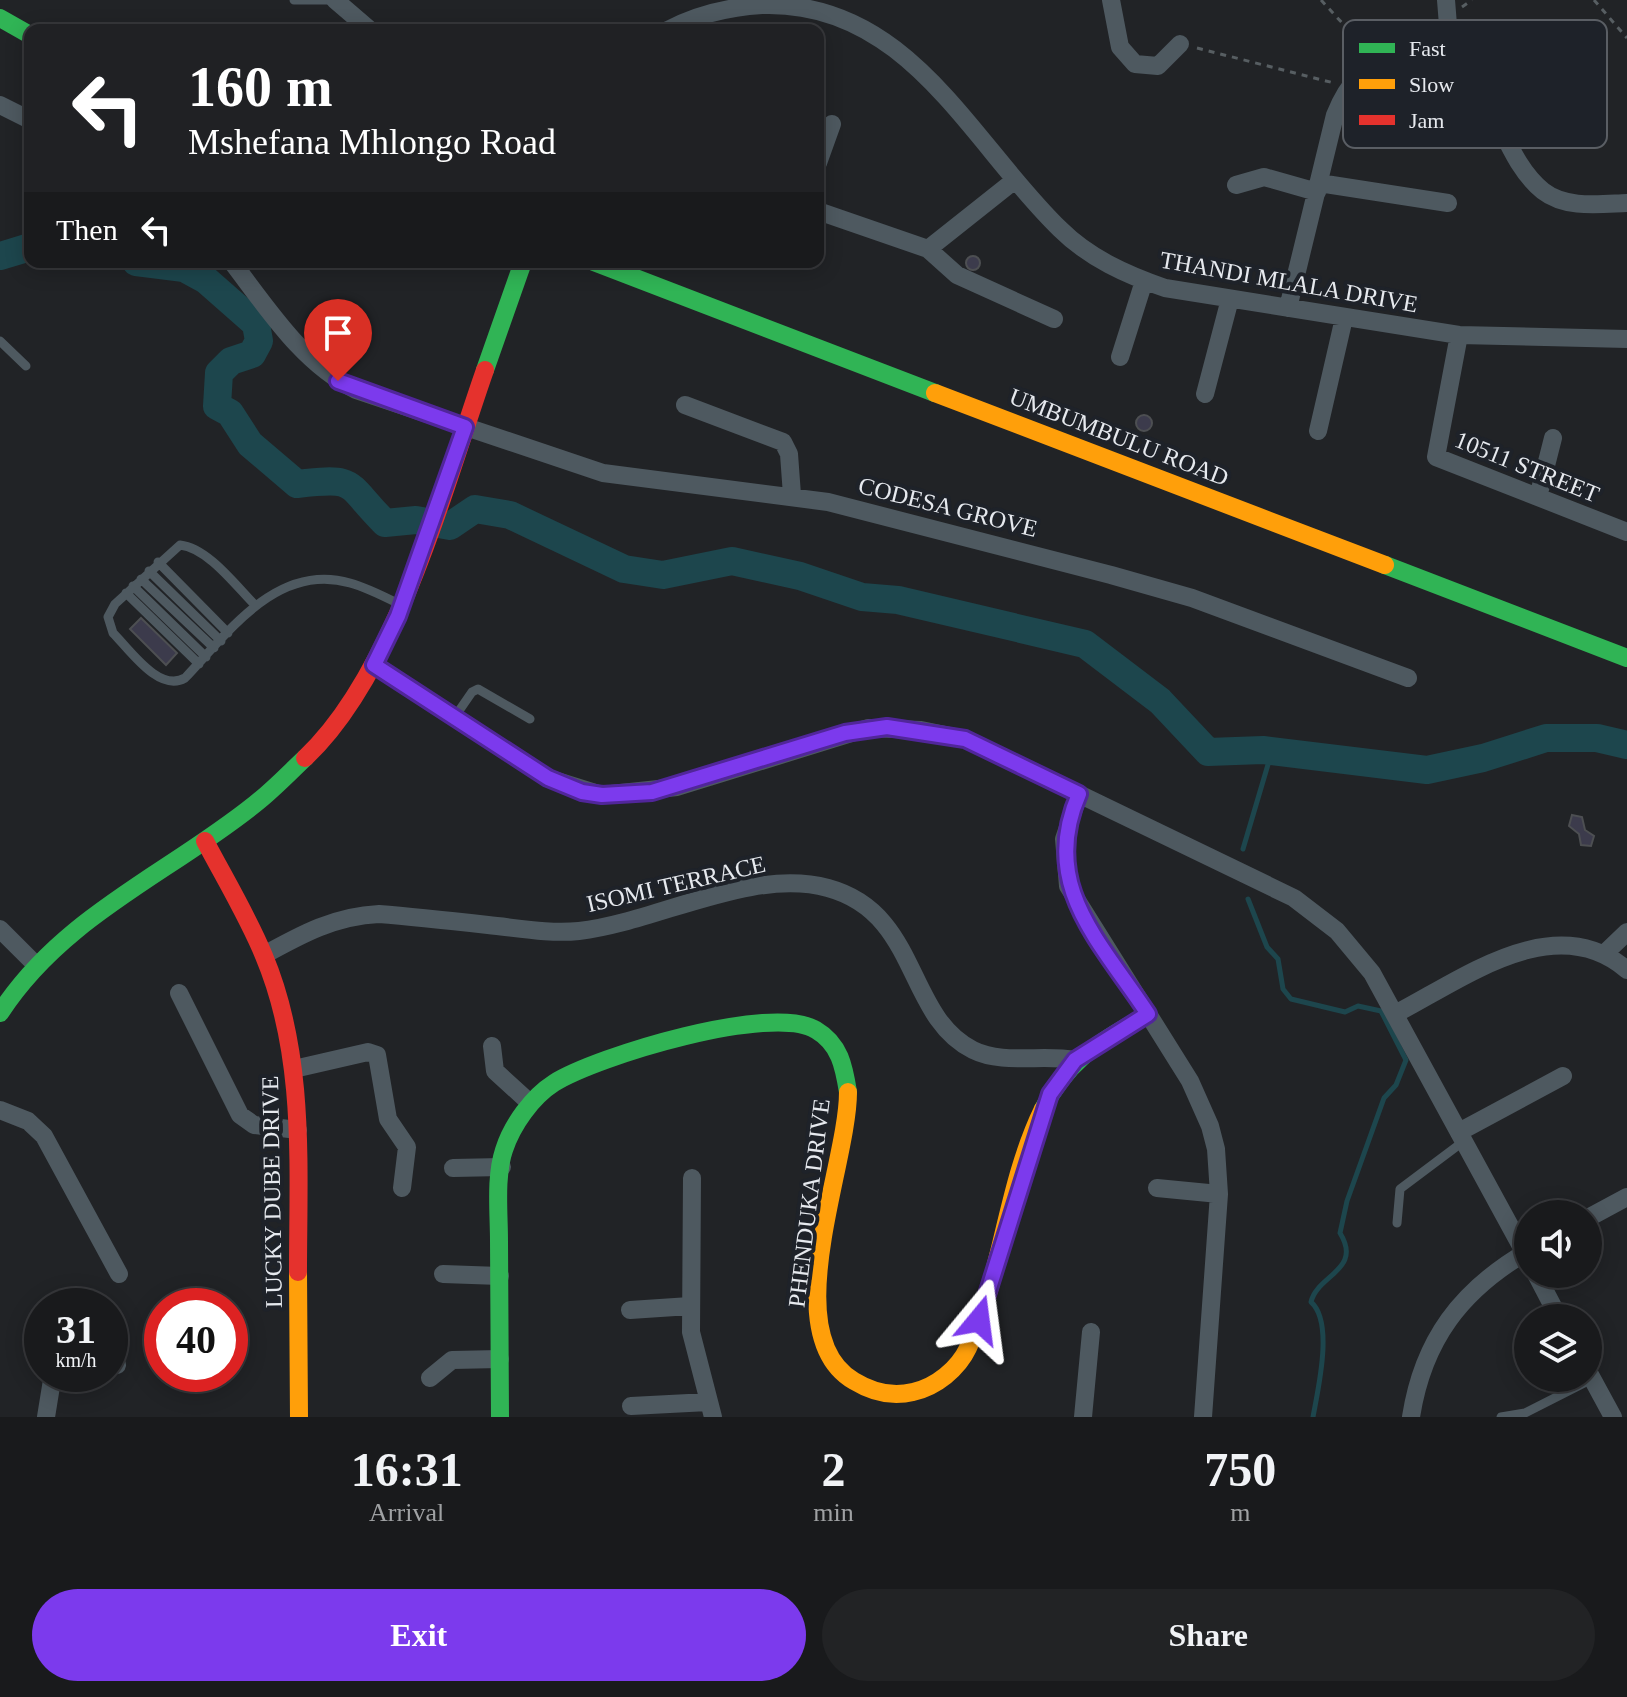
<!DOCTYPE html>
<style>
:root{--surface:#191a1c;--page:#222325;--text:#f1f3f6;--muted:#9fa1a3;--line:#37383b;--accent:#7c3aed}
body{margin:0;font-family:"Times New Roman",serif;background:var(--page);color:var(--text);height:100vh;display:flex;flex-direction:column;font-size:30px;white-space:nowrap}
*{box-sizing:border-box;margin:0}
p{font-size:26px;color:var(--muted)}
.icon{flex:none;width:44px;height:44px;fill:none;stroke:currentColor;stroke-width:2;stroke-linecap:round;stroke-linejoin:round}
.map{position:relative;height:1417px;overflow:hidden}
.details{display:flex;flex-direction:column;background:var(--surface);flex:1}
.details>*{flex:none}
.guide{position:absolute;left:24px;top:24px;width:800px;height:244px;border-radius:16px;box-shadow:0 4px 20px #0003,0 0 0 2px var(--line);background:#202124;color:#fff;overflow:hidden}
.controls{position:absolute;left:1514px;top:1200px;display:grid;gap:16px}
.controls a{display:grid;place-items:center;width:88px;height:88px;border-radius:50%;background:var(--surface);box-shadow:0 4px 20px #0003,0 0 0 2px var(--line);font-size:40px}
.speed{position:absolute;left:24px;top:1288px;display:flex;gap:16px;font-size:40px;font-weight:700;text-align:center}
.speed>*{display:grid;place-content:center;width:104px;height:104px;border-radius:50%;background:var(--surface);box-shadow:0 4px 20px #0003,0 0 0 2px var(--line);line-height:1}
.speed small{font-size:20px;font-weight:400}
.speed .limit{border:12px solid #d22;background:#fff;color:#111}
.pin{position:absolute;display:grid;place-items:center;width:68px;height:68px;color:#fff;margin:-82px -34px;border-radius:50% 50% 50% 0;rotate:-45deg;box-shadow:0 0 8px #0007}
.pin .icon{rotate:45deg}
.me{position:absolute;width:88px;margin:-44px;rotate:16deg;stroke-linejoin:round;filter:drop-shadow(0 0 6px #0008)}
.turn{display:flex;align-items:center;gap:28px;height:168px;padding:0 32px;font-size:36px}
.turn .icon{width:104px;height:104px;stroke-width:2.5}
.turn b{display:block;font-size:56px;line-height:68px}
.then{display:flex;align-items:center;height:76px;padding:0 32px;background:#0003;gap:16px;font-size:30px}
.eta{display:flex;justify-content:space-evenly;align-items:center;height:136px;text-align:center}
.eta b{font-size:48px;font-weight:700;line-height:56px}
.primary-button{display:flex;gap:16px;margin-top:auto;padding:16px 32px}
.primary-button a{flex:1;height:92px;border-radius:48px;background:var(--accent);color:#fff;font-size:32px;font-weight:700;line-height:92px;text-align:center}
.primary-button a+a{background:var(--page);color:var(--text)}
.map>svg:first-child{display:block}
</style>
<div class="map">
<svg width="1627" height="1417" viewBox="0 0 1627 1417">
<rect width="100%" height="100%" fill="#212326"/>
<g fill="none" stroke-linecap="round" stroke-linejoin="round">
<!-- stream -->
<path stroke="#1d464d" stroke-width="5" d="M1243 849 1272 751
M1248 899 1267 947 1278 959 1283 989 1291 999 1345 1012 1358 1006 1381 1011 1406 1060 1396 1085 1384 1098 1347 1201 1340 1233C1363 1270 1317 1275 1311 1302 1334 1322 1318 1389 1313 1417"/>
<!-- river -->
<path stroke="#1d464d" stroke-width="28" d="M0 256 30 247
M136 262 184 268 206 280 256 324 259 341 252 354 231 361 219 373 217 406 230 413 250 444 297 484C359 477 344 482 385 523L416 520 450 526 475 509 510 515 624 569 663 575 732 561 800 576 862 597 898 600 1085 644 1160 701 1208 752 1263 750 1427 770 1483 758 1546 738H1597L1627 745"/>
</g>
<!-- building -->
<path fill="#3c3b4c" stroke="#4d4f52" stroke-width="2" d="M966 263a7 7 0 1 1 14 0a7 7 0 1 1-14 0Z
M1136 423a8 8 0 1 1 16 0a8 8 0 1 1-16 0Z
M141 618 177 653 166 665 130 629Z
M1572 815 1582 817 1585 830 1594 836 1591 846 1581 845 1579 834 1569 826Z"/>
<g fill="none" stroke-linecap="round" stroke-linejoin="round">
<!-- path -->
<path stroke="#575e62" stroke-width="3" stroke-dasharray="6 6" stroke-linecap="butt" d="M1321 0 1368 51
M1594 0 1627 38
M1462 7 1472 0
M1197 48 1334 83"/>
<!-- lane -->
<path stroke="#4e5960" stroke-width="9" d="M294 0H332
M0 341 26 366
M158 562 228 633
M149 571 221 641
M141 579 214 648
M133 586 206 657
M126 593 199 664
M255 605C236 586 208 548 180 545L115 604 108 617 113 633C130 650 159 693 185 678 228 633 277 562 350 583 368 588 385 597 401 605
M454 718 472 692 478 689 530 719
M1397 1223 1400 1189 1464 1141
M1501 1417 1525 1413 1592 1379"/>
<!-- street -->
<path stroke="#4e5960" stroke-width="18" d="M335 0 370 30
M1111 0 1120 47 1135 64 1158 66 1180 44
M668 30C696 15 731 7 762 5 908 0 970 142 1060 229 1089 258 1127 275 1165 288L1459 335 1627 339
M1437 59 1448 25 1446 0
M0 105 30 120
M818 163 832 124
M1319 183 1448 203
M1236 185 1264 177 1317 192
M818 211 928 249 957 275 1054 319
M928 249 1015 180
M232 262C268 309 302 363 356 390L603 473 828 502 1111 575 1192 598 1408 678
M1288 308 1335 115C1347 85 1365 61 1400 58 1500 49 1488 146 1543 191 1566 209 1600 204 1627 203
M1459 335 1436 457 1627 532
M1120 357 1144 281
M1205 394 1230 299
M685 405 783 442 789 454 792 495
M1318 431 1344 318
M1538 497 1553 438
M374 665 548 778 602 795 677 787 868 728 921 730 965 739 1294 898 1337 931 1372 973 1528 1259
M1079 794 1064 839 1068 886 1190 1081 1210 1126 1216 1149 1219 1194 1203 1417
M0 929 35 964
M1604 954 1627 932
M264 955C302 934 335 916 379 914 416 917 452 921 488 925 518 928 549 934 579 931 657 922 751 867 828 888 920 913 905 1016 973 1050 1003 1065 1042 1054 1075 1060
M179 993 240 1115 254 1125 298 1130
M1395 1014C1463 979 1555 908 1627 970
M492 1046 495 1071 530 1103
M294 1069 368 1052 377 1055 388 1119 407 1147 402 1188
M0 1110 28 1121 44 1136 119 1274
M1459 1132 1563 1076
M453 1168 502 1167
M692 1178 691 1332 713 1417
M1157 1188 1219 1194
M1588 1218 1627 1197
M443 1274 500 1276
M1536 1274 1559 1318
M630 1310 690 1306
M110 1364 117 1365
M1588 1371 1613 1417
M430 1378 452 1360 500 1359
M631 1406 708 1402
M46 1417 53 1374
M1083 1417 1091 1332
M1411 1417C1423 1340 1461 1290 1528 1251"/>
<!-- fast -->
<path stroke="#30b455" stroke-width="18" d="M0 18 30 35
M594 262 935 393
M485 370 523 262
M1385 565 1627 658
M0 1013C63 916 168 874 255 804 273 790 289 773 305 758
M1043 1109C1069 1057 1100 1043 1148 1014
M500 1417C500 1358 499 1299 499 1241 499 1212 495 1177 504 1150 512 1125 532 1097 554 1083 597 1056 772 1003 816 1030 840 1044 844 1067 848 1092"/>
<!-- slow -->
<path stroke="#ff9f0a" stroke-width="18" d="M935 393 1385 565
M848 1092C848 1166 775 1335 854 1381 872 1392 893 1397 913 1392 936 1387 958 1369 968 1348 1003 1272 1006 1185 1043 1109
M298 1272 299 1417"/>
<!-- jam -->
<path stroke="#e5322d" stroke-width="18" d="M305 758C396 673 444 487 485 370
M205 841C225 879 248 917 264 956 306 1056 298 1167 298 1272"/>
</g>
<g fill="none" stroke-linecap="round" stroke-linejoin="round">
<!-- route casing -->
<g stroke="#51269a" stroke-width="20">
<path id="route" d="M338 381 465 427 398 616 374 665 548 778 582 792 602 795 652 792 845 733 887 727 965 739 1079 794C1039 885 1100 941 1148 1014L1075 1060 1050 1094 979 1320"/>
</g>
<!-- route -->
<use href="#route" stroke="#7c3aed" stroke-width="14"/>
</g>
<g text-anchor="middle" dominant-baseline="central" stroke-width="8" stroke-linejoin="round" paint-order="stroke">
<!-- street labels -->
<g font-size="24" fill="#e6e9ee" stroke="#1e2229">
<text transform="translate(1289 282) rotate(10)">THANDI MLALA DRIVE</text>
<text transform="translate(1119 437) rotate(21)">UMBUMBULU ROAD</text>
<text transform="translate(1527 467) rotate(22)">10511 STREET</text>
<text transform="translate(948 507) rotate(14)">CODESA GROVE</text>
<text transform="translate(676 884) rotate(-13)">ISOMI TERRACE</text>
<text transform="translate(272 1192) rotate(-91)">LUCKY DUBE DRIVE</text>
<text transform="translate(809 1203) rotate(-83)">PHENDUKA DRIVE</text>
</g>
</g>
<!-- legend -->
<rect x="1343" y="20" width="264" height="128" rx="12" fill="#1e2229" stroke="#5a5e64" stroke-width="2"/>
<rect x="1359" y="43" width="36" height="10" fill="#30b455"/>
<rect x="1359" y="79" width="36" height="10" fill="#ff9f0a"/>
<rect x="1359" y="115" width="36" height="10" fill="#e5322d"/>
<g font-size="22" fill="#e6e9ee">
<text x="1409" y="56">Fast</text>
<text x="1409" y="92">Slow</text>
<text x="1409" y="128">Jam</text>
</g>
</svg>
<div class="controls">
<a><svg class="icon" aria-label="sound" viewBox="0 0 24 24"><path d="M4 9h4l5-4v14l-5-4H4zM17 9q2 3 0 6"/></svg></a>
<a><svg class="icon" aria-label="layers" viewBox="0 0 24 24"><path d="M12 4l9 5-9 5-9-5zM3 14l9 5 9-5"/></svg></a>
</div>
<div class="speed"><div>31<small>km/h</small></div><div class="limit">40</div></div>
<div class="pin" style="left:338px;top:381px;background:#d93025"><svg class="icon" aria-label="arrive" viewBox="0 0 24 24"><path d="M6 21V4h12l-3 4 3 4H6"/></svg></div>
<svg class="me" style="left:979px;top:1320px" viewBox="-20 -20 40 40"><path d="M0-17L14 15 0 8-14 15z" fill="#7c3aed" stroke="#fff" stroke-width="4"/></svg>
<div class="guide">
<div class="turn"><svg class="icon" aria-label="left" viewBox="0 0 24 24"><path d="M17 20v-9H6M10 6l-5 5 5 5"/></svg><div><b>160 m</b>Mshefana Mhlongo Road</div></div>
<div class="then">Then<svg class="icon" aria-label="left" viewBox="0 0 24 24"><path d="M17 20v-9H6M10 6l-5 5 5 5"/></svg></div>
</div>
</div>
<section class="details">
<div class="eta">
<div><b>16:31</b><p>Arrival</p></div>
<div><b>2</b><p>min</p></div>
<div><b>750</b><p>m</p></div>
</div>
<div class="primary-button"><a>Exit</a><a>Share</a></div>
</section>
